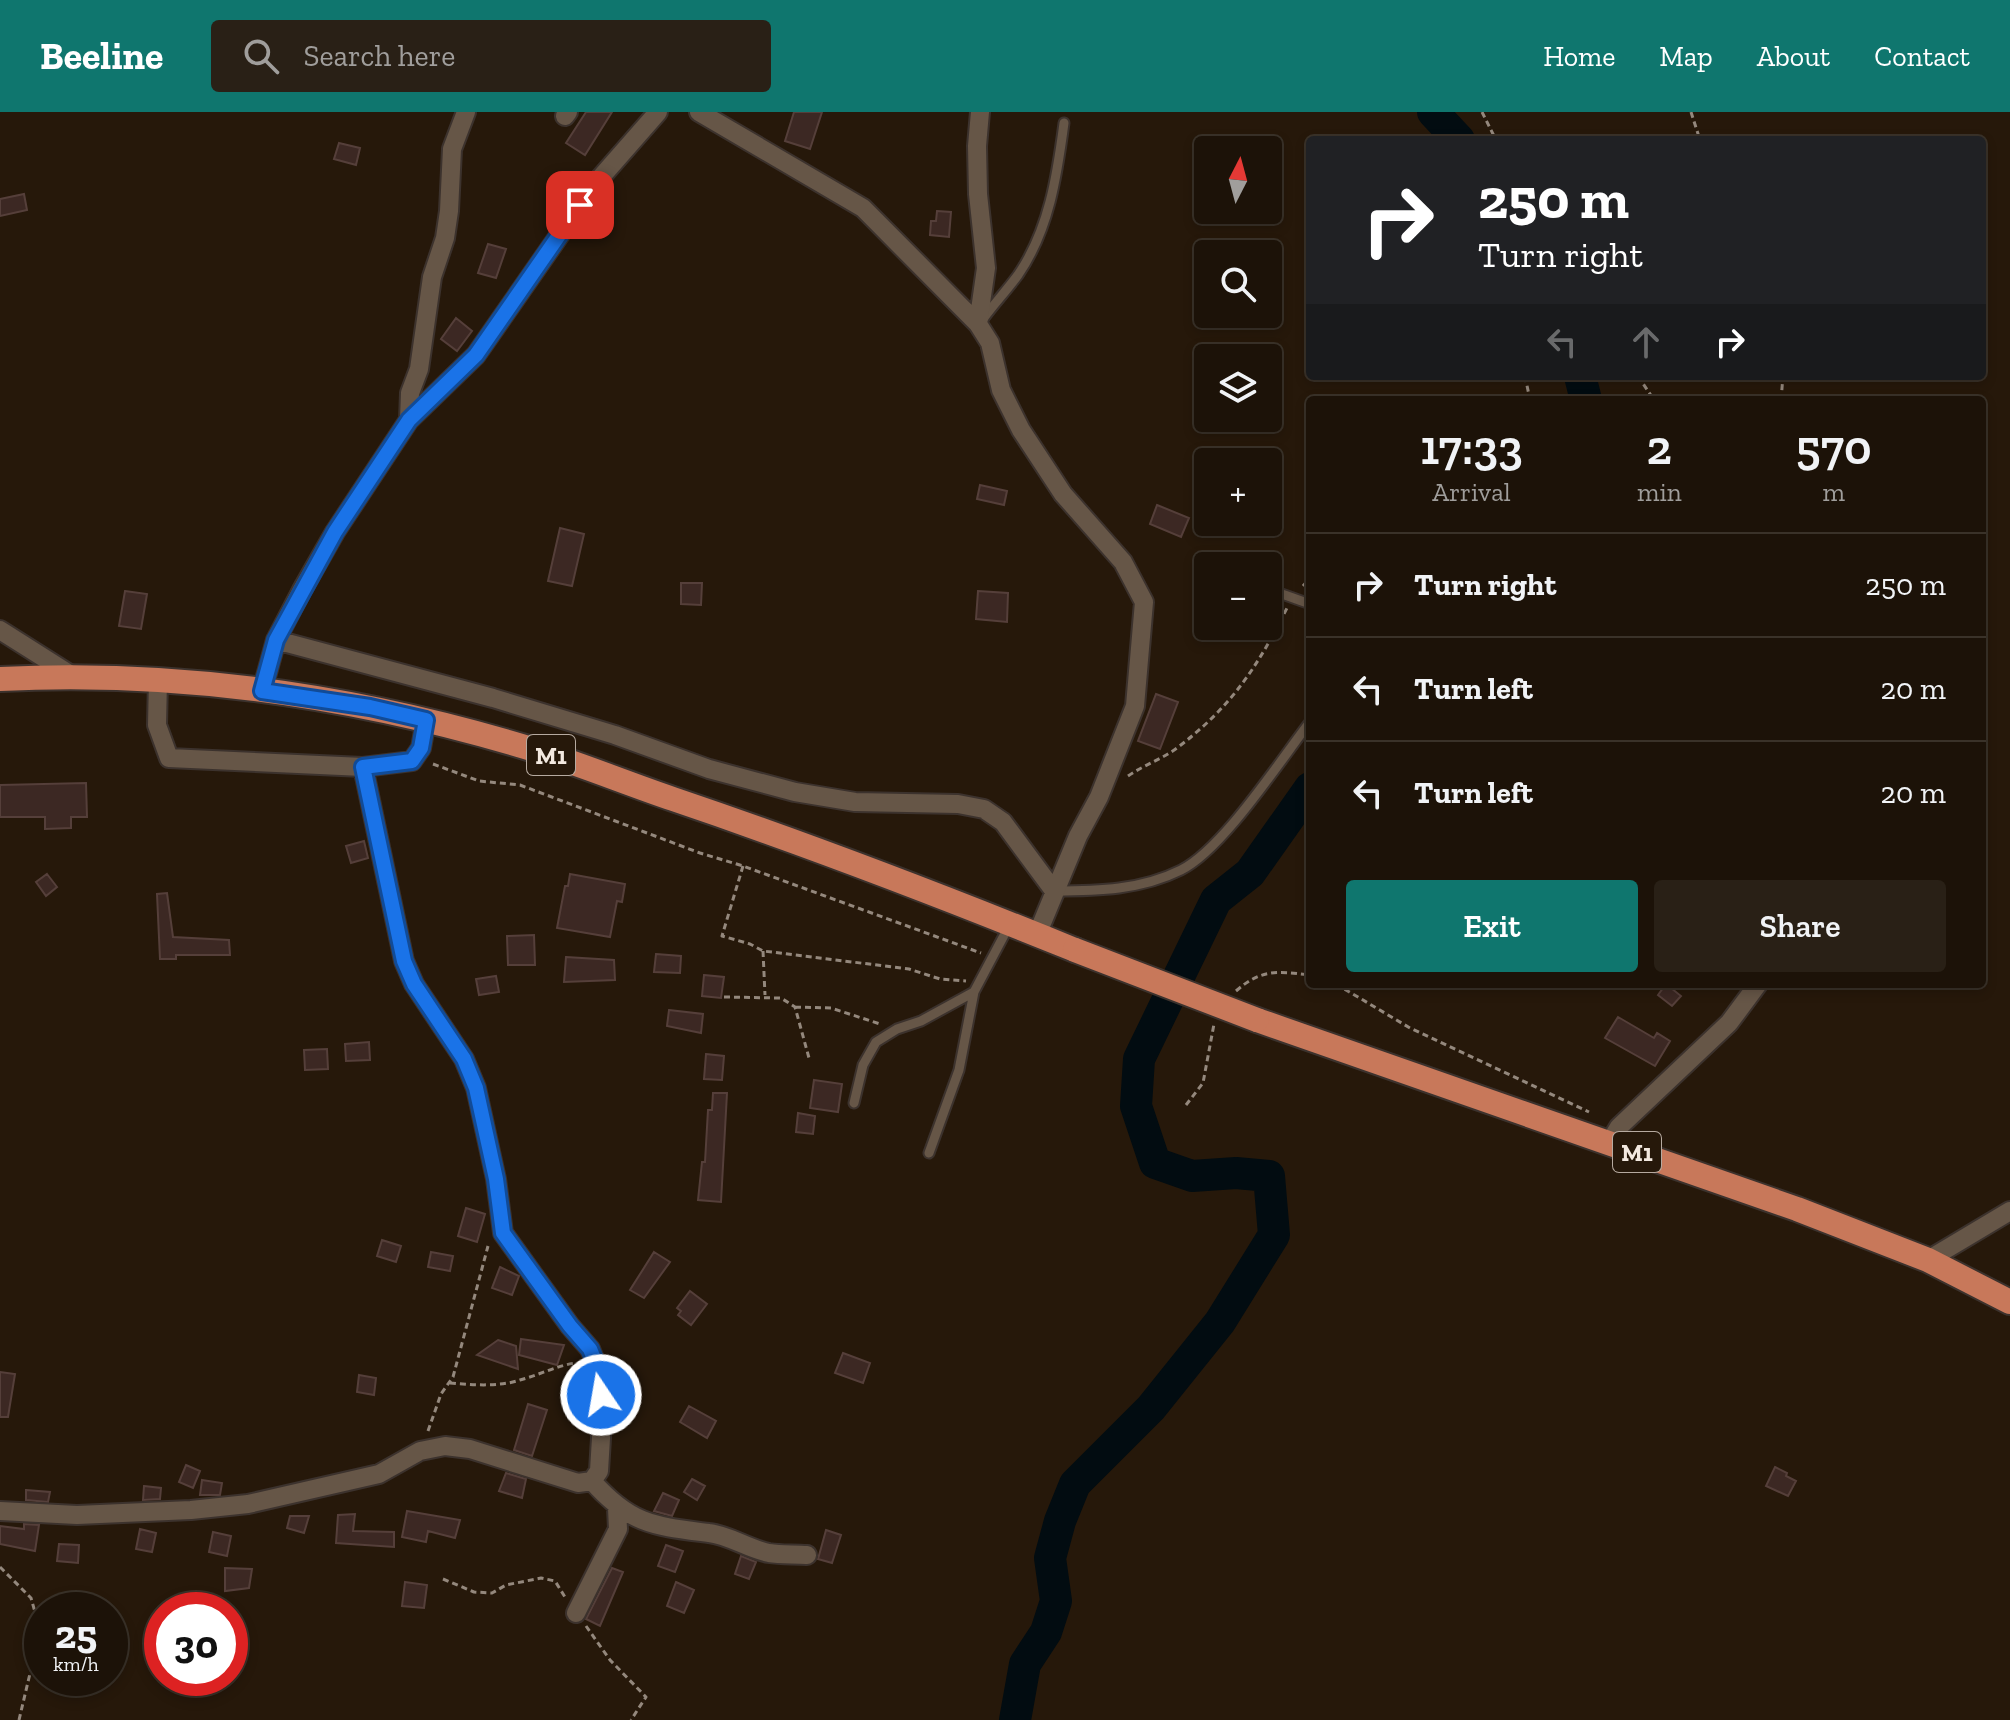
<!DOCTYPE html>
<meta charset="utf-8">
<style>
:root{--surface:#1c1208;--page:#292016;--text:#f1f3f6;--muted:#a09e9c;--line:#3a3229;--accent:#0f766e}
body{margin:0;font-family:"Zilla Slab",serif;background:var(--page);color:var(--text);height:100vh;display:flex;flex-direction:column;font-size:30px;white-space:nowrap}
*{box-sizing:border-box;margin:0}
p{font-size:26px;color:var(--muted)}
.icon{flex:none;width:44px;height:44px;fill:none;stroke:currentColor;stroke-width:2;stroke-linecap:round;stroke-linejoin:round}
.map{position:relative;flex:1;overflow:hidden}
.details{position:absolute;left:1306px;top:284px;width:680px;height:592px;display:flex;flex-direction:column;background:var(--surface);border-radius:8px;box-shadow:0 4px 12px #0003,0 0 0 2px var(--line)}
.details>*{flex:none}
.guide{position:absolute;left:1306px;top:24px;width:680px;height:244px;border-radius:8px;box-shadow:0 4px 12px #0003,0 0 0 2px var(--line);background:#202124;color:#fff;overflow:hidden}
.needle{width:52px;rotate:6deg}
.buttons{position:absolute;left:1194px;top:24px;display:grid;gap:16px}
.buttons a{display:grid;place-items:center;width:88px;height:88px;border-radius:8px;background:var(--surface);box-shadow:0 4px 12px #0003,0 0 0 2px var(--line);font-size:40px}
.speed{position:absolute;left:24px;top:1480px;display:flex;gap:16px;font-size:40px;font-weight:700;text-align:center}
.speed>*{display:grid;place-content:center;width:104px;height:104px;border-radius:50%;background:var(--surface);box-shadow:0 4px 12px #0003,0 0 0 2px var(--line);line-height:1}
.speed small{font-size:20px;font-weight:400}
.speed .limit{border:12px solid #d22;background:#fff;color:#111}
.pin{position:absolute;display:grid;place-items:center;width:68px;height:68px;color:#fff;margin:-34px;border-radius:16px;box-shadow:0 4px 12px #0006}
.me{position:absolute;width:88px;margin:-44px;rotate:348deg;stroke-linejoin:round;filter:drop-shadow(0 0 6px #0008)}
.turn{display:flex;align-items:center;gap:28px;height:168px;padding:0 40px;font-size:36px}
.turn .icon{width:104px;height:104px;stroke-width:2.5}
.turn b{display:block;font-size:56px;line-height:68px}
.lanes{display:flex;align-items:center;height:76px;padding:0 40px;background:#0003;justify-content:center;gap:40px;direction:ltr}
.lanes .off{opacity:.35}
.eta{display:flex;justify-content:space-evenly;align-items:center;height:136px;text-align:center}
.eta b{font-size:48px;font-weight:600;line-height:56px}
.cta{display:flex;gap:16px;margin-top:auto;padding:16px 40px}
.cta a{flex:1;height:92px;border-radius:8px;background:var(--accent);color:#fff;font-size:32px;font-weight:600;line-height:92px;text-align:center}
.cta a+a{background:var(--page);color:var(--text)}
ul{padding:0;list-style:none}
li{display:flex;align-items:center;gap:24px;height:104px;padding:0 40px;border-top:2px solid var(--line)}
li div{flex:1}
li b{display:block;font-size:30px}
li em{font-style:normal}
header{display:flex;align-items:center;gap:48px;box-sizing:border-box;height:112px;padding:0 40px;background:var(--accent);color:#fff}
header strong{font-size:38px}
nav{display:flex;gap:44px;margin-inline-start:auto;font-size:28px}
.search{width:560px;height:72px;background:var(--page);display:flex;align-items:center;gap:20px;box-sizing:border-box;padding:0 28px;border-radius:8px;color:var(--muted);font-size:30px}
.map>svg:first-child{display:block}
</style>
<header>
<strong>Beeline</strong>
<div class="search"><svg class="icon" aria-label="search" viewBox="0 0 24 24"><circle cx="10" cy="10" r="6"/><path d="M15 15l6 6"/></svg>Search here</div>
<nav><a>Home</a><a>Map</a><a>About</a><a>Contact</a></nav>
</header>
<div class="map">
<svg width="2010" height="1608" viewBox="0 0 2010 1608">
<rect width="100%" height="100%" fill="#26180a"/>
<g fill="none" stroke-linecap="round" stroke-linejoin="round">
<!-- river -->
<path stroke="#020c11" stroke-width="32" d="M1433 0 1459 28
M1580 264 1586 288
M1015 1608 1025 1552 1046 1520 1056 1489 1050 1446 1060 1409 1075 1372 1151 1296 1220 1210 1274 1123 1269 1064 1236 1061 1192 1064 1155 1051 1136 994 1139 947 1216 788 1250 761 1310 676"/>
</g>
<!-- building -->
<path fill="#3c2823" stroke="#553f3a" stroke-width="2" d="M586 0H612L585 43 566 31Z
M794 0H822L810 37 785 29Z
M339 31 360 36 356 53 334 47Z
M24 82 27 98 0 104V87Z
M937 99 951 100 949 125 930 123 931 109H936Z
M488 132 506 137 496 166 478 161Z
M456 206 472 219 457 239 441 227Z
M980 373 1007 379 1004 393 977 387Z
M1157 393 1189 406 1181 425 1150 412Z
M560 416 584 422 572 474 548 469Z
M681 471H702L701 493 681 492Z
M125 479 147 482 141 517 119 514Z
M978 479 1008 481 1007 510 976 507Z
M1156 582 1178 590 1160 637 1138 629Z
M86 671 87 705H71V716L45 717V705H0V673Z
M364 729 368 746 351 751 346 734Z
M47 762 57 775 46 784 36 770Z
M570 762 625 772 622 790 617 789 610 825 557 816 565 774H568Z
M167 781 173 825 229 828 230 843H176V847H160L157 782Z
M534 823 535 853H508L507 824Z
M656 842 681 844 680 861 654 860Z
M566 845 614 848 615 868 564 870Z
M704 863 724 865 721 886 702 884Z
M496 864 499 880 479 883 476 867Z
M1666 872 1681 884 1672 894 1658 883Z
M669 898 703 902 701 921 667 914Z
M1618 905 1654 926 1657 921 1670 929 1655 954 1605 926Z
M369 930 370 948 346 949 345 932Z
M327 937 328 957 305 958 304 938Z
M706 942 724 944 722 968 704 967Z
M814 968 842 972 838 1000 810 996Z
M713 981H727L721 1090 698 1088 702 1050H705L708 998H712Z
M798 1001 815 1004 813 1022 796 1020Z
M466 1096 485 1102 477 1130 458 1124Z
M382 1128 401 1134 396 1150 377 1144Z
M431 1140 453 1144 450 1159 428 1155Z
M654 1140 670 1150 644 1186 630 1178Z
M500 1155 519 1164 512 1183 492 1176Z
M690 1179 707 1192 691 1213 678 1203 681 1199 677 1196Z
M521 1227 564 1233 557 1253 519 1243Z
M498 1228 516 1234 518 1257 477 1243Z
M843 1241 870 1251 863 1271 835 1261Z
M0 1260 15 1262 8 1305H0Z
M359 1263 376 1266 374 1283 357 1280Z
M528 1292 547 1298 532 1344 514 1338Z
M689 1294 716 1309 707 1326 680 1310Z
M186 1353 200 1359 193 1376 179 1370Z
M1775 1355 1787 1361 1786 1364 1796 1369 1788 1384 1766 1374Z
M506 1361 526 1367 522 1386 499 1379Z
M692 1367 705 1374 697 1388 684 1380Z
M202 1368 222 1371 220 1383H200Z
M144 1374 161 1376 160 1387 143 1388Z
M26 1378 50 1380 48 1390 26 1388Z
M663 1381 679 1388 672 1404 654 1399Z
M407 1399 460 1408 455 1426 428 1419 426 1430 402 1425Z
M355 1402 353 1419 394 1420V1435L336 1431 338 1403Z
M290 1404H309L304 1421 287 1416Z
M24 1412 39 1413 35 1439 0 1432V1414L24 1417Z
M140 1417 156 1421 152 1440 136 1437Z
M826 1418 841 1423 832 1451 818 1447Z
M213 1420 231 1424 227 1444 209 1440Z
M59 1432 79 1433 78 1451 57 1449Z
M666 1433 683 1439 675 1460 658 1454Z
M741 1444 756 1450 749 1467 735 1462Z
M225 1456 252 1457 249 1476 225 1479Z
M612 1456 623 1460 600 1514 586 1507Z
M405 1470 427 1473 424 1496 402 1494Z
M676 1470 694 1478 684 1501 667 1494Z"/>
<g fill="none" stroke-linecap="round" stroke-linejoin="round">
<!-- service casing -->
<g stroke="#3c322d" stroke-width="13">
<path id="service" d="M983 207C994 192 1007 178 1018 163 1049 118 1057 64 1064 11
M1268 477 1310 492
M1054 779C1098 779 1141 778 1181 758 1223 737 1279 650 1310 610
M854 991 863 953 876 930 897 917 921 909 974 880
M929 1041 959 958 974 880 1010 812"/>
</g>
<!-- minor casing -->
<g stroke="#3c322d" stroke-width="22">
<path id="minor" d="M699 0 863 96 978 212 990 231 1001 278 1021 318 1063 382 1123 450 1144 490 1135 594 1099 685 1078 724 1037 823
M565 4 568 0
M978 212 986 156 978 82 977 34 980 0
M409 308 410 281 419 257 432 165 445 126 449 99 452 37 466 0
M0 518 71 563
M276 528 493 586 615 623 709 657 795 680 855 690 958 692 984 697 1003 710 1054 779
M158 567 157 613 169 646 363 655 412 649 421 636 426 608
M262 579 276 528 302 478 335 420 409 308 476 243 595 72 658 0
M1610 1030 1619 1015 1729 911 1758 872
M1928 1148 2010 1099
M592 1369C631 1413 654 1414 709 1421 729 1423 748 1437 769 1441 781 1443 794 1442 807 1443
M0 1399 77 1403 191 1398 248 1392 379 1362 420 1339 445 1334 470 1337 578 1371 592 1369 599 1359 601 1326 599 1259 590 1237 570 1214 503 1121 496 1067 476 976 464 947 414 872 404 849 363 655
M576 1501 618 1417 617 1396"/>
</g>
<!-- trunk casing -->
<g stroke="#3c322d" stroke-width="28">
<path id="trunk" d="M0 567C177 558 355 584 525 635 575 650 623 670 673 687 809 733 942 784 1075 838
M1257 908 1797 1097 1928 1148 2010 1190"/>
</g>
<!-- path -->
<path stroke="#94887d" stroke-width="3" stroke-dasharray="6 4" stroke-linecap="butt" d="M1482 0 1496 28
M1691 0 1700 28
M1525 264 1530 288
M1638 264 1654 288
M1781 288 1783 264
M1303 474 1310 466
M433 652 479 669 520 673 700 741 743 754 981 841
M1128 664C1144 653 1162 647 1177 636 1231 595 1257 556 1287 496
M743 754 722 824 750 832 763 839 909 857 940 867 966 869
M763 839 765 883
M1336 872 1410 916 1589 1000
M1236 879C1261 857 1277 859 1310 863
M724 885 781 886 795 895 809 946
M795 895 831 896 880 912
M1186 993 1203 971 1214 912
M450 1271C473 1273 499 1275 520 1268 539 1263 556 1254 575 1251
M428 1319 441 1282 453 1265 488 1134
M0 1455 31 1486 42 1525
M443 1467 474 1480 492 1481 506 1473 541 1466 555 1469 565 1485
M586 1514 610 1548 646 1585 631 1608
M19 1608 32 1553 42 1528"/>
<!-- service -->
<use href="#service" stroke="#665647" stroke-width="9"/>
<!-- minor -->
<use href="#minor" stroke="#665647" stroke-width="18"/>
<!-- trunk -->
<use href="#trunk" stroke="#c8785a" stroke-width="24"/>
<!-- trunk-bridge casing -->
<g stroke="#3c322d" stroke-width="28" stroke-linecap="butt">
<path id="trunk-bridge" d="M1075 838 1257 908"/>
</g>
<!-- trunk-bridge -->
<use href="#trunk-bridge" stroke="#c8785a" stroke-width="24"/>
</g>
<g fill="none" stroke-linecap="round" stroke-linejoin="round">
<!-- route casing -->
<g stroke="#114b97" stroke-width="20">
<path id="route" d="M580 93 476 243 409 308 335 420 276 528 262 579 370 595 426 608 421 636 412 649 363 655 404 849 414 872 464 947 476 976 496 1067 503 1121 570 1214 590 1237 599 1259 601 1283"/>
</g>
<!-- route -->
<use href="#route" stroke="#1a73e8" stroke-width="14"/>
</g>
<g text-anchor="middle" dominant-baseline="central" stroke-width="8" stroke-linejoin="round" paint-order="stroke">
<!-- shield labels -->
<g fill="#26180a" stroke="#b6aaa0" stroke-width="2">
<rect x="527" y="623" width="48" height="40" rx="6"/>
<rect x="1613" y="1020" width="48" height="40" rx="6"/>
</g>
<g font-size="24" font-weight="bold" fill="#f3e9e0">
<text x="551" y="643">M1</text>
<text x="1637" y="1040">M1</text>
</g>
</g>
</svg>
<div class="buttons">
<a><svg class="needle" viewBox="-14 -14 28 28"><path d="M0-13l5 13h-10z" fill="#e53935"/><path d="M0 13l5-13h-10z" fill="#a09e9c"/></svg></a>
<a><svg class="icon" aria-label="search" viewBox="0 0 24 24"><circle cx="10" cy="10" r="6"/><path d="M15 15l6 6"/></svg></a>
<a><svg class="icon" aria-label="layers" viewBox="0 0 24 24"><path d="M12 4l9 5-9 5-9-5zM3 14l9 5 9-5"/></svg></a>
<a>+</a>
<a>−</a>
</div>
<div class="speed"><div>25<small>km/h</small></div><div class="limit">30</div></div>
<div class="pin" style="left:580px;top:93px;background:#d93025"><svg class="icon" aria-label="arrive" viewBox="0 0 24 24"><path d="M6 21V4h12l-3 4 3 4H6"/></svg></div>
<svg class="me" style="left:601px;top:1283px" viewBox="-20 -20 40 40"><circle r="17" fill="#1a73e8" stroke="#fff" stroke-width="3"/><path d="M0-11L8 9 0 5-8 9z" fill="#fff"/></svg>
<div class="guide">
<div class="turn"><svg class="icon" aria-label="right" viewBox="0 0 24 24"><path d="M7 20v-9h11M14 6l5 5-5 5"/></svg><div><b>250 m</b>Turn right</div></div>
<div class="lanes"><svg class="icon off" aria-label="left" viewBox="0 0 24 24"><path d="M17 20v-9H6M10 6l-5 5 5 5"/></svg><svg class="icon off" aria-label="ahead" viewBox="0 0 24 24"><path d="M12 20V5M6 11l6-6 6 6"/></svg><svg class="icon" aria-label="right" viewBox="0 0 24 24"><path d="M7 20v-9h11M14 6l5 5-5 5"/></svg></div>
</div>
<section class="details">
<div class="eta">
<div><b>17:33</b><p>Arrival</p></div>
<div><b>2</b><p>min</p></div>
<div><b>570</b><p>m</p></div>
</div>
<ul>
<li><svg class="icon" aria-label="right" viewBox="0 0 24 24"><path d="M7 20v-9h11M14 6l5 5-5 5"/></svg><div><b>Turn right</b></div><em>250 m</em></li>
<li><svg class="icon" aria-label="left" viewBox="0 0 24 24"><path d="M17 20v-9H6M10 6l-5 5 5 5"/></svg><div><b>Turn left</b></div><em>20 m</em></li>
<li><svg class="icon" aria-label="left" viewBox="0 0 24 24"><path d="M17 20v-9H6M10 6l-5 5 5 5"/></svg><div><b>Turn left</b></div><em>20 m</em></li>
</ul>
<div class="cta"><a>Exit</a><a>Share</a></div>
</section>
</div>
